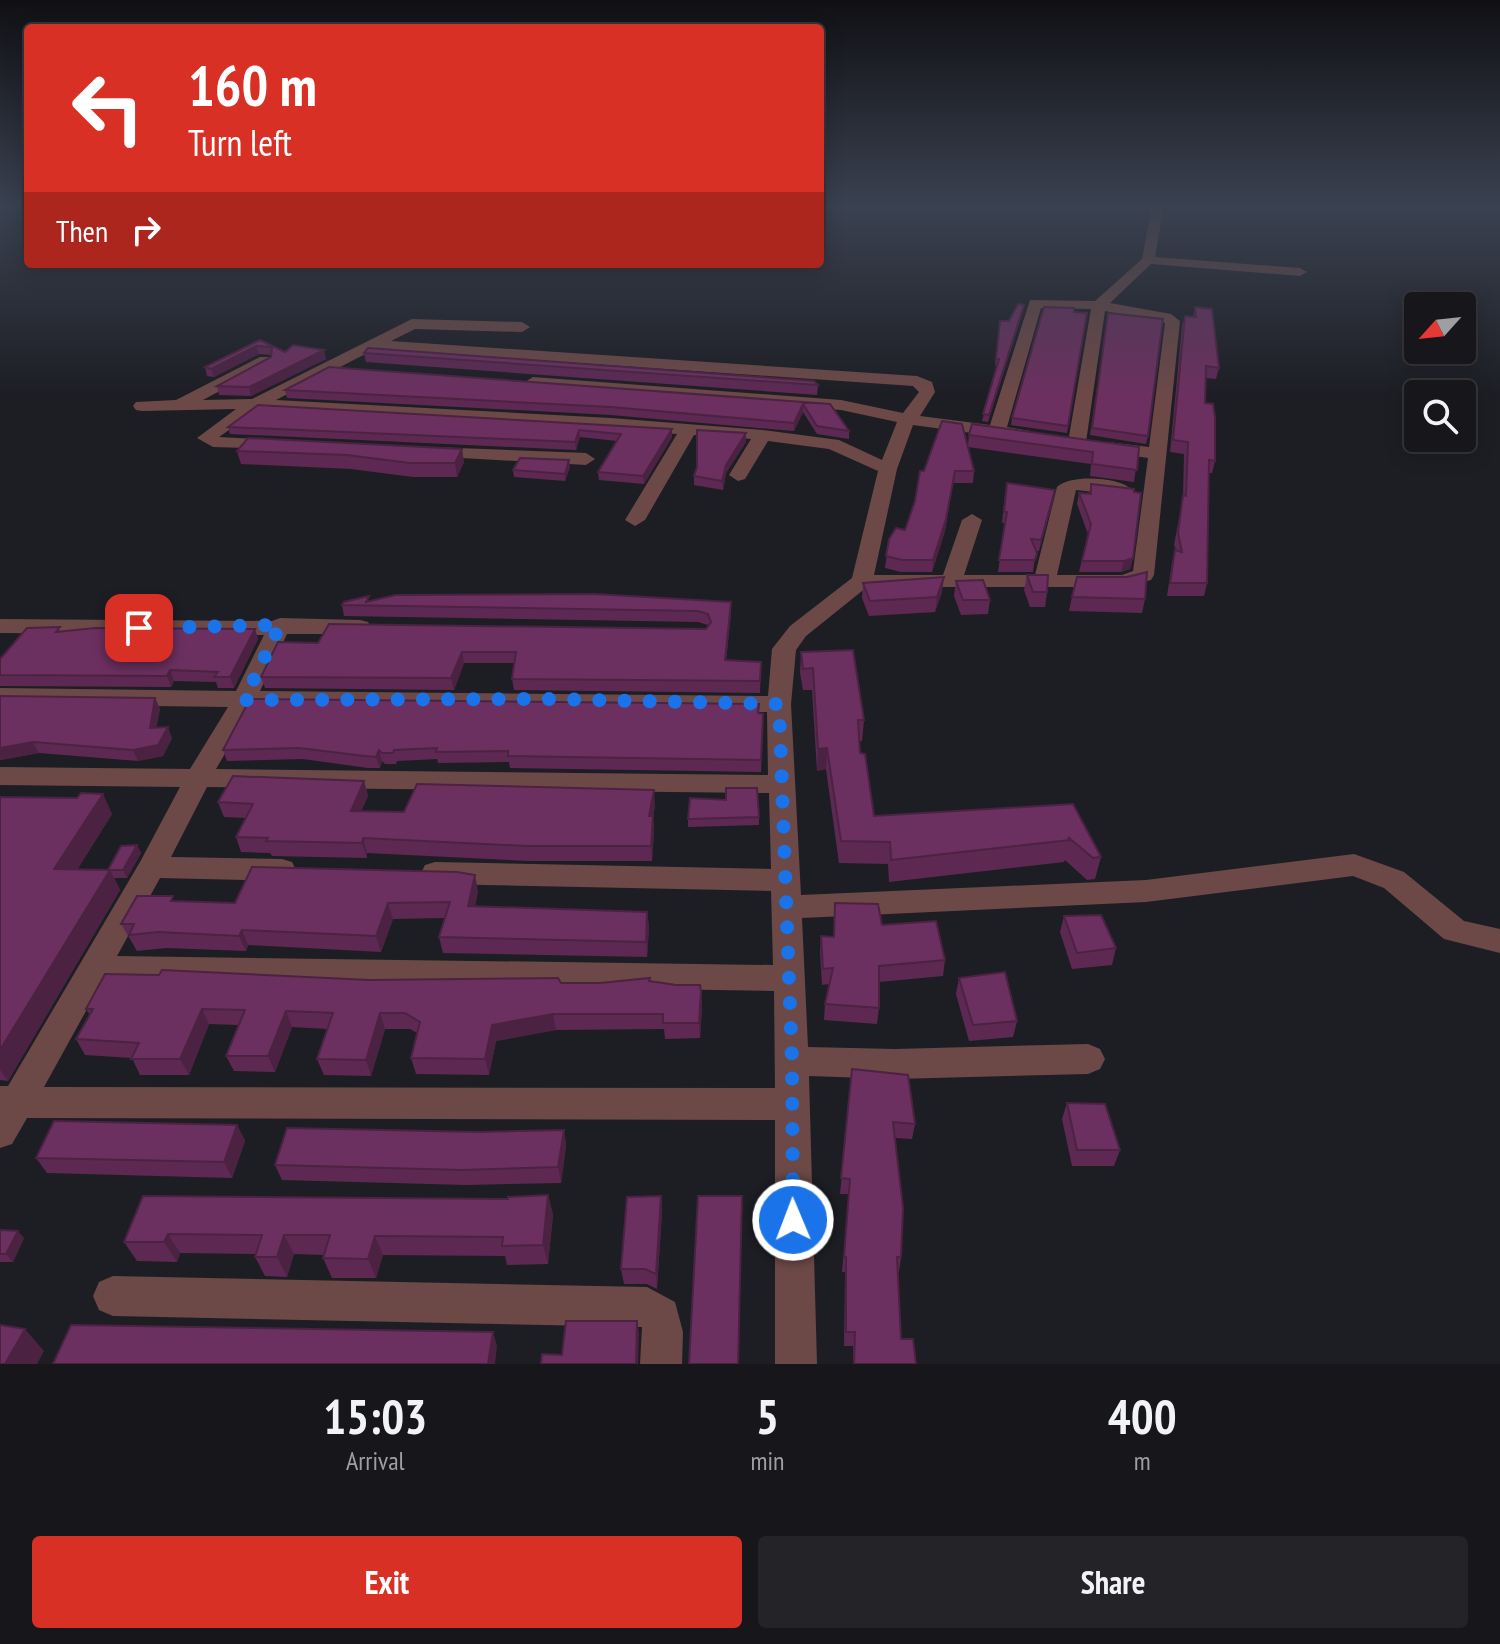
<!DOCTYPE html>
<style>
:root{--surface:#16161b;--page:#232328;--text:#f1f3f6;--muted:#9e9fa3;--line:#35353a;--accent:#d93025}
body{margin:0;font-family:"PT Sans Narrow",sans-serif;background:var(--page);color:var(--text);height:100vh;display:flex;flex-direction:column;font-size:30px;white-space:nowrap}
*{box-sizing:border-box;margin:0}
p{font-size:26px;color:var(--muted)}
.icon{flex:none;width:44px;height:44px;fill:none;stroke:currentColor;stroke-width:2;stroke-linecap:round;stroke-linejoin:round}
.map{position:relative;height:1364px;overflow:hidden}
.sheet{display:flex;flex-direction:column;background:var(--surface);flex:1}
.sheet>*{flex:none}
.guide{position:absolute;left:24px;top:24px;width:800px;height:244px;border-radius:8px;box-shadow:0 4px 20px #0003,0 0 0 2px var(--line);background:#d93025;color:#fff;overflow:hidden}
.needle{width:52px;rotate:243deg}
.buttons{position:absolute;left:1404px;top:292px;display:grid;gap:16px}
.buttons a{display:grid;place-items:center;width:72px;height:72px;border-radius:8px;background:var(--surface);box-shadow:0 4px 20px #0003,0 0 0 2px var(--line);font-size:40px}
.pin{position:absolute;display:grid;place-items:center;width:68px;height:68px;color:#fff;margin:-34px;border-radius:16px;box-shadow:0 4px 12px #0006}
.me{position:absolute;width:88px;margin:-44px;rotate:359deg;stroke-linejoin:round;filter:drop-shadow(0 0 6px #0008)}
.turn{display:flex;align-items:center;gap:28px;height:168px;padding:0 32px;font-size:36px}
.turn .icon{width:104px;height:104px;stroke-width:2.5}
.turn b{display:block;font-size:56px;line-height:68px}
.then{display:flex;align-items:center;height:76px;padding:0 32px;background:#0003;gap:16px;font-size:30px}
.eta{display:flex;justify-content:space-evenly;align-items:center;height:136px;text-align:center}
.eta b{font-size:48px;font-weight:800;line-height:56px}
.action{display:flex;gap:16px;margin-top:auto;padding:16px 32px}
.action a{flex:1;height:92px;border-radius:8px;background:var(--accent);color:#fff;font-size:32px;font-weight:800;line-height:92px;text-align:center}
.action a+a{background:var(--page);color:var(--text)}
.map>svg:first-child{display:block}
</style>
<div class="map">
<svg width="1500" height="1364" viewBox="0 0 1500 1364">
<rect width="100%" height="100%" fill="#1d1e24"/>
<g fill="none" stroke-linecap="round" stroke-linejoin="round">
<!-- street -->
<path fill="#6c4947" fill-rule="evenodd" d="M1149 205H1161L1163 211 1155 257 1300 268 1307 272 1300 276 1151 264 1110 303 1171 314 1180 321 1154 575 1151 580 1124 587H867L806 636 796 650 791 704 801 895 1146 880 1354 854 1404 872 1464 921 1500 929V953L1444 939 1384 888 1353 876 1146 902 802 918 808 1047 895 1049 1088 1044 1100 1049 1105 1059 1100 1069 1088 1074 895 1079 809 1076 817 1364H775V1120L27 1118 12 1144 0 1148V1086H8L140 862 180 787 0 785V767L190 769 228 707 0 704V688L236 691 264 635 0 633V619L272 621 280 618 360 620 368 622 371 627 368 632 360 634H287L260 691 768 696 772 649 790 626 852 578 878 471 829 449 768 441 745 479 738 481 729 475 751 439 694 435 645 520 635 526 625 520 677 434 259 409 219 437 276 440 282 441 285 445 282 449 213 447 197 438 236 409 142 411 136 410 133 406 136 402 176 400 260 357H272V363L203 400 252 399 412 319 522 322 530 327 522 332 415 329 391 341 917 376 932 382 935 392 920 416 990 425 1030 300 1095 301 1142 259 1151 211ZM1041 308 1091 309 1068 442 1077 447 1086 442 1105 311 1165 323 1149 447 1108 442 1099 447 1108 452 1148 458 1133 571 1122 575H1057L1076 490 1121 495 1131 489C1119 477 1070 474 1057 487L1035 575H964L982 520 972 514 962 520 943 575H874L897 469 913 425 1024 440 1033 435 1030 431 1007 427ZM375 349 913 386 919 392 903 413 841 400 533 377 525 382 533 387 841 410 897 422 882 460 839 440 763 430 611 418 276 400ZM252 707 767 712 768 775 216 769ZM207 787 769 793 771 869 435 862 425 865 421 873 425 881 435 884 771 891 773 965 117 956 160 878 282 881 292 878 296 870 292 862 282 859 171 857ZM146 981 774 991 775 1088 44 1087 102 982Z
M432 447 586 453 595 459 586 465 426 456 423 452Z
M113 1276 647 1287 675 1302 683 1332 682 1364H640L642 1327 113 1316 99 1310 93 1296 99 1282Z"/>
</g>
<!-- wall -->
<path fill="#5d2953" d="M1195 307 1219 368 1216 379 1206 378 1205 403 1215 461 1212 473H1209L1207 583 1204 596H1167L1172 563 1176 550 1174 545 1183 497 1184 454 1170 452 1182 326 1185 316 1193 317Z
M1023 311 988 422 982 421 997 366 995 365 1000 321H1009Z
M1087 313 1067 433 1011 425 1012 418Z
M1108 313 1148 436 1146 444 1090 435Z
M260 340 285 352 324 350 326 359 251 396 219 395 217 386 271 357V355L259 354 214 377 207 376 205 367Z
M364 353 818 385 817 395 366 362Z
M285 390 830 404 849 431V439L817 434 803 412 794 431 611 415 287 398Z
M228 427 672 429V437L644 484 599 480 598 472 617 441 580 437 576 450 230 434Z
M746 433V442L726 473 723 490 694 485V476Z
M969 435 1139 447 1134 482 1090 476 1091 464 968 447 974 471 973 483H953L945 531 932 572H901L885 568 889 539 905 530 924 471 968 445Z
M248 438 464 462 457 477H413L351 469 241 464 237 451Z
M570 467 565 481 514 477 513 470Z
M1091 484 1133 558 1130 569 1121 572H1079L1088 534 1077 504 1079 493 1089 494Z
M1005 494 1053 501 1039 551H1036L1033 572H998L1005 523H1002Z
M1027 575 1047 592 1045 607H1030L1024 590Z
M956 581 990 600 988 614 961 615 954 596Z
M863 583 942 592 935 612 869 616 862 598Z
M396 595 731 613 726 660 761 662 760 693 514 690 512 679 514 663H464L454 690 265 688 261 677 318 643 706 629 708 625 698 622 344 616 342 605 370 601Z
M1072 597 1145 599 1142 613 1069 611Z
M255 629 258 639 234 688H218L216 682 174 681 171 687 0 686V659L62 632Z
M801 652 864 720 862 741H859L860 753 874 816 1073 804 1101 857 1095 879 1087 880 1065 860 1064 862 889 882 888 864 839 863 826 769 817 771 812 690H803L800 673Z
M0 696 155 698 160 709 156 728 172 738 163 756 138 761 39 753 0 760Z
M759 713 763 725 761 772 510 768 509 762 438 763 437 759 397 761 396 764H385L382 761 380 768H368L303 759 227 761 223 750Z
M364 781 368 796 361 811 404 812 655 805 653 817 654 830 652 861H529L367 853V858L272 856 270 853 241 852 236 837 246 818 224 817 218 802Z
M0 797 112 814 77 870H108L137 845 141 853 127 878H114L120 890 8 1081 0 1080Z
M759 817V825L688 827V819Z
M478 891 475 906 647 912 649 927 647 957 443 953 439 937 445 918 393 919 381 952 248 945 246 951 166 948 137 951 121 924 176 901 235 903Z
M835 903 882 925 945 960 943 976 879 982V1008L877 1024 824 1020 825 1004 829 984 822 985 820 952 821 936 834 937Z
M1064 916 1116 948 1112 965 1072 969 1060 932Z
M959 978 1017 1021 1013 1037 969 1041 956 994Z
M369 980 600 983 650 981 701 991 702 1007 700 1038 665 1039 664 1029 556 1030 496 1041 489 1075 416 1074 411 1058 417 1033 410 1029H385L371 1076 324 1075 317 1059 328 1029 292 1027 275 1072 234 1071 226 1056 238 1025 209 1024 189 1075H140L132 1058 85 1055 76 1039 90 1015 86 1009Z
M852 1069 915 1124 912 1139 895 1138 901 1257 899 1272H897L901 1339 916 1364H853V1346H844L845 1272H842L849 1194H840Z
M1067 1103 1120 1150 1114 1166H1072L1062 1119Z
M237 1125 245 1141 232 1178 47 1173 36 1158Z
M564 1130 566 1146 561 1183 466 1185 282 1180 275 1165 479 1132Z
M548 1195 553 1215 548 1264 507 1265 505 1256 383 1255 376 1278H332L323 1258 324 1255 294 1254 287 1277 265 1276 255 1257V1254L180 1253 177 1262 137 1261 124 1242 143 1196 508 1199Z
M661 1196 662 1212 657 1289 647 1284H624L621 1269Z
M0 1230 24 1238 13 1262H0Z"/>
<!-- shaded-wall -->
<path fill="#4c2243" d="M1024 305 1023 311 988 422 989 415Z
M256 346 259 354 214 377 211 369Z
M324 350 326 359 251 396 249 387Z
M803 404V412L794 431V423Z
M672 429V437L644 484 643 476Z
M579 430 580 437 576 450 575 442Z
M746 433V442L726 473 723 490 722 481 726 465Z
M462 449 464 462 457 477 455 463Z
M569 460 570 467 565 481V474Z
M955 471 945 531 932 572 933 560Z
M1055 490 1053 501 1039 551 1041 540Z
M1133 558 1130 569 1121 572 1124 561Z
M944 577 942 592 935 612 937 597Z
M731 602V613L725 672V660Z
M255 629 258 639 234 688 230 677Z
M462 652 464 663 454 690 451 678Z
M170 670 174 681 171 687 167 676Z
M155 698 160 709 154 739 150 728Z
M168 727 172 738 163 756 138 761 133 750Z
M33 742 39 753 1 760 0 757V748Z
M827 748 826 769 817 771 818 749Z
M379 750 382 761 380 768 376 757Z
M364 781 368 796 355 826 351 811Z
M654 790 655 805 653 817 654 830 652 861 649 816Z
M103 794 112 814 65 889 54 869Z
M363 838 367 853V858L362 843Z
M137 845 141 853 127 878 123 870Z
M110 870 120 890 8 1081 0 1070V1050Z
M475 875 478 891 471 921 468 906Z
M388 903 393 919 381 952 376 936Z
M647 912 649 927 647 957 646 942Z
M242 930 248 945 246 951 239 936Z
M701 991 702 1007 700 1038 699 1023Z
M202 1009 209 1024 189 1075 180 1059Z
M286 1011 292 1027 275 1072 268 1056Z
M380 1013 385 1029 371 1076 366 1060Z
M553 1014 556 1030 496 1041 489 1075 485 1059 492 1025Z
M237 1125 245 1141 232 1178 224 1162Z
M564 1130 566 1146 561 1183 558 1167Z
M548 1195 553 1215 548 1264 543 1245Z
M661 1196 662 1212 657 1289 656 1274Z
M18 1231 24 1238 13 1262 6 1254Z
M168 1234 180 1253 177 1262 164 1242Z
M284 1235 294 1254 287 1277 277 1257Z
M375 1236 383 1255 376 1278 368 1259Z
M637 1321 639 1333 638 1364H636Z
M25 1329 44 1351 37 1364H5Z
M493 1332 497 1346 495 1364H488Z"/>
<!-- building -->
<path fill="#6c3060" stroke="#4c2243" stroke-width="2" d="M1018 304 1024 305 989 415 983 414 999 359H996L1000 321H1009Z
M1044 307 1074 308V312L1087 313 1068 426 1012 418Z
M1195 307 1212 309 1219 368 1206 366 1205 403 1213 404 1215 417V461L1209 460 1207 583H1170L1175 550 1182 552 1178 533 1183 495 1186 496 1188 442 1173 440 1185 316 1196 317Z
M1108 313 1163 319 1148 436 1092 428Z
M260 340 285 352 293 345 324 350 249 387 217 386 271 357 272 347 256 346 211 369 205 367Z
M368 348 814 381 818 385 364 353Z
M329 367 830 404 849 431 817 426 803 404 794 423 611 407 285 390Z
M258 405 672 429 643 476 598 472 621 434 579 430 575 442 228 427Z
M942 421 962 424 974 471H955L946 519 933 560H902L886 556 889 539 896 528 905 530 915 501 920 471H924Z
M972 424 1139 447 1137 470 1092 464 1093 452 969 435Z
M697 430 746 433 726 465 722 481 694 476 697 467Z
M248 438 462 449 455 463H410L347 455 237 451Z
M520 458 569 460 565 474 513 470Z
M1007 483 1055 490 1041 540 1031 539 1037 553 1035 560H999L1007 512H1004Z
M1091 484 1134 489V492L1141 493 1133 558 1124 561H1082L1091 524 1079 493 1091 494Z
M1147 572 1145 599 1072 597 1077 577H1127Z
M1027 575H1048L1047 592H1033Z
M944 577 937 597 870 601 863 583Z
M983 580 990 600H963L956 581Z
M594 594 731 602 725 660 761 662 760 681 512 679 516 652H462L451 678 261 677 278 642 318 643 329 624 706 629 711 622 708 614 698 611 342 605 344 602 369 596 366 602 396 595Z
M60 627 56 632 95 628 255 629 230 677H214L218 672 170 670 167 676 0 675V659L27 628Z
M853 650 864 720H858L860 753 865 754 874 816 1073 804 1101 857 1093 858 1068 837 1070 840 891 860 890 842 841 841 827 748 818 749 813 668 803 669 801 652Z
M0 696 155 698 150 728 168 727 158 745 133 750 33 742 0 748Z
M250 699 759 704 758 713 763 714 761 760 508 756V751L436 752 437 748 394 750 393 753H382L379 750 376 757 365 756 299 748 223 750Z
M233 776 364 781 351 811 404 812 417 784 654 790 649 816H653L651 846H527L363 838 362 843 266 841 268 838 236 837 253 804 218 802Z
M726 788H757L759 817 688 819 690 798 726 800Z
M81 793 103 794 54 869 110 870 0 1050V797L77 798Z
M137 845 123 870H108L121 846Z
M252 867 457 872 475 875 468 906 647 912 646 942 439 937 450 902 388 903 376 936 242 930 239 936 158 932 129 935 134 924H121L137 896H173L171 901 235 903Z
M835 903 878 904 882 925 936 921 945 960 879 966V1008L825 1004 833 968 823 969 821 936 834 937Z
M1101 915 1116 948 1077 953 1064 916Z
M162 970 369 980 558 978 561 983H600L650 978 649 981 676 985H700L701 991 699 1023H663V1014H553L492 1025 485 1059 411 1058 420 1022 405 1013H380L366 1060 317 1059 333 1013 286 1011 268 1056H226L245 1010 202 1009 180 1059H131L139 1043 76 1039 93 1009H86L105 974 159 975Z
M1005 972 1017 1021 973 1025 959 978Z
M852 1069 908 1075 915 1124 893 1122 903 1208 901 1257H897L901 1339H913L916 1364H854L855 1332H846V1257H844L850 1179 841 1178Z
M1067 1103 1105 1104 1120 1150H1077Z
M54 1121 237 1125 224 1162 36 1158Z
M287 1128 479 1132 564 1130 558 1167 462 1170 275 1165Z
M548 1195 543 1245 502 1246 503 1237 375 1236 368 1259 323 1258 330 1235H284L277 1257H255L262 1235 168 1234 164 1242H124L143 1196 508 1199V1197Z
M661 1196 656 1274 645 1269H621L627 1197Z
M698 1196H742L738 1364H689Z
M0 1230 18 1231 6 1254H0Z
M566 1321H637L636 1364H541L542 1354 562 1355Z
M0 1325 25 1329 5 1364H0Z
M71 1325 493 1332 488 1364H53Z"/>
<!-- sky -->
<linearGradient id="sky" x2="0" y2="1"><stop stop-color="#101014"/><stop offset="0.52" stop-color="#3a4150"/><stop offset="1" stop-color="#3a4150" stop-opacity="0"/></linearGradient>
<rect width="1500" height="396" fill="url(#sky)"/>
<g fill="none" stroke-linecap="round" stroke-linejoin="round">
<!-- route -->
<path stroke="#1a73e8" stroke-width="14" stroke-dasharray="0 25.2" d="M139 628 280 625 244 700 545 699 779 704 792 1061 793 1220"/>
</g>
</svg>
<div class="buttons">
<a><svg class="needle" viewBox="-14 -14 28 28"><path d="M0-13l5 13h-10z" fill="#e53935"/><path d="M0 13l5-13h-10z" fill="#9e9fa3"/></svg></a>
<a><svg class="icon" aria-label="search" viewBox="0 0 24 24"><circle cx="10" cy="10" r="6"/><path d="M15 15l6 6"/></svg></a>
</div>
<div class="pin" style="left:139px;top:628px;background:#d93025"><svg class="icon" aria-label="arrive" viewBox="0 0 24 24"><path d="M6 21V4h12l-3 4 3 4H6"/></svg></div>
<svg class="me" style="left:793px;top:1220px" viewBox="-20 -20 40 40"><circle r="17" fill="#1a73e8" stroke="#fff" stroke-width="3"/><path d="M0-11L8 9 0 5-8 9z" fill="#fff"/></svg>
<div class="guide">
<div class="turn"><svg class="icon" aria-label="left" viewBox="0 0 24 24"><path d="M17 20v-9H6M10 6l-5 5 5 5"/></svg><div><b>160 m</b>Turn left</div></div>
<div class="then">Then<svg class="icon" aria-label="right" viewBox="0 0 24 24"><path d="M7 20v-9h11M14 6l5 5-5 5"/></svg></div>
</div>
</div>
<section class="sheet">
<div class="eta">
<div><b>15:03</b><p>Arrival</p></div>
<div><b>5</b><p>min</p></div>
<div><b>400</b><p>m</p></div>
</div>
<div class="action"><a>Exit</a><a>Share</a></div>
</section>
